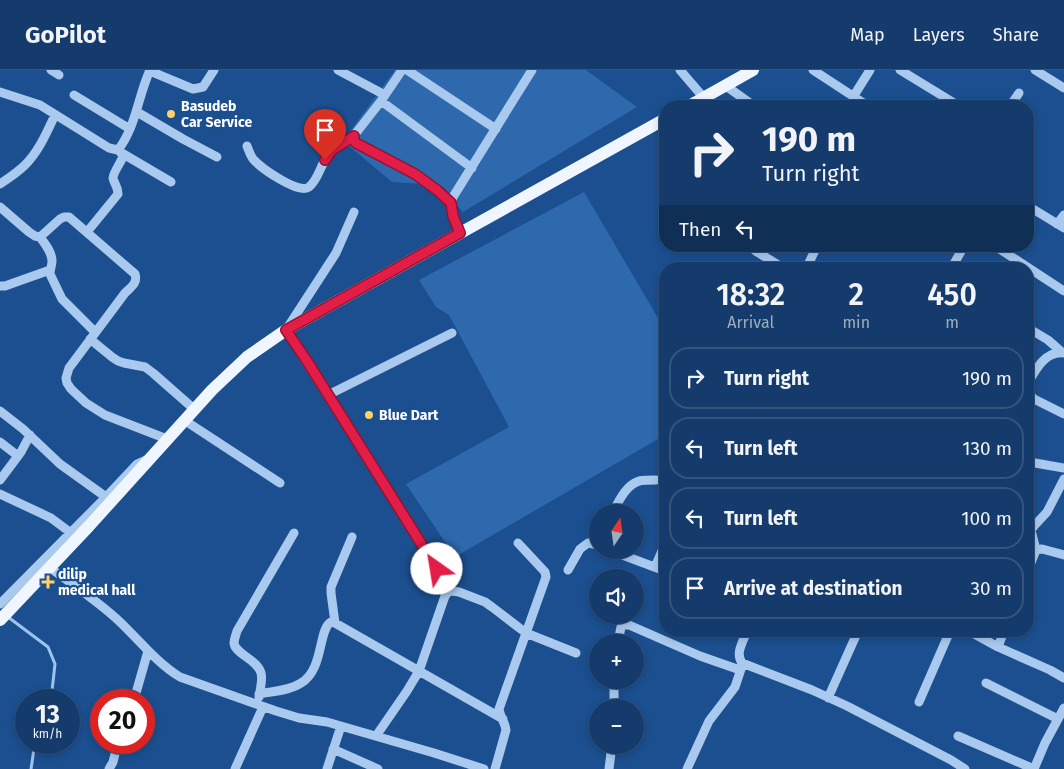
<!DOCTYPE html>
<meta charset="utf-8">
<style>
:root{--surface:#143b6b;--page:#1d4271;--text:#f1f3f6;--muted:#9dadc1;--line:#33557e}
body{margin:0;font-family:"Fira Sans",sans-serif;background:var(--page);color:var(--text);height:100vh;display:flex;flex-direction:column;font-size:19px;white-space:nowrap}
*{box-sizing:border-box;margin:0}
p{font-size:16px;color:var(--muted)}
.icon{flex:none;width:28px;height:28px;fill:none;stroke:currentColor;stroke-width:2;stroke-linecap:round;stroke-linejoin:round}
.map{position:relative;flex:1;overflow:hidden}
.drawer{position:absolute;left:659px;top:192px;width:375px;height:375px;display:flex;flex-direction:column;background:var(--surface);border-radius:20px;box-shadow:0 2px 8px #0003,0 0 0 1px var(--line)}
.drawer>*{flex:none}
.guide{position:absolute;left:659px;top:30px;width:375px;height:152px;border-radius:20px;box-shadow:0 2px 8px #0003,0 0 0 1px var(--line);background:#143b6b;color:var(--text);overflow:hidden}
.needle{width:32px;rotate:13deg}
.fabs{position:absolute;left:589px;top:434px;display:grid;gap:10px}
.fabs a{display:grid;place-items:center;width:55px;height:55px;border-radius:50%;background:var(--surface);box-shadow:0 2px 8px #0003,0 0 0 1px var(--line);font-size:25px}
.speed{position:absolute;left:15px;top:619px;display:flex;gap:10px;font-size:25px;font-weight:700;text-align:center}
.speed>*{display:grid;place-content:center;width:65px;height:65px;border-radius:50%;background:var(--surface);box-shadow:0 2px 8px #0003,0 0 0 1px var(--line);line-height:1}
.speed small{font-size:12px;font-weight:400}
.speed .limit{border:8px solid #d22;background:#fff;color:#111}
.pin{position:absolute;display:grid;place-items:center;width:42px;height:42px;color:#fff;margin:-51px -21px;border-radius:50% 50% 50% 0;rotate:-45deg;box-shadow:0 0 5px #0007}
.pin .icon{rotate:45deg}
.me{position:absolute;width:55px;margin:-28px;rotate:328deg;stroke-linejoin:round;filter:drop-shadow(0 0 4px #0008)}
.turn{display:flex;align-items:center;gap:18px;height:105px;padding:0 20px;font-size:22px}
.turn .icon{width:65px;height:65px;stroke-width:2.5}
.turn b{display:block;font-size:35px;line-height:42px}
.then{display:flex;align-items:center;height:48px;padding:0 20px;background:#0003;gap:10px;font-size:19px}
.eta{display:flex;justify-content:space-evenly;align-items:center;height:85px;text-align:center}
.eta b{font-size:30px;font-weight:600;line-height:35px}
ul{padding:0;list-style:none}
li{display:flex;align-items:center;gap:15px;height:62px;margin:0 10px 8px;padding:0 10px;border:2px solid var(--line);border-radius:20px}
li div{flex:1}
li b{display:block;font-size:19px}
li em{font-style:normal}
header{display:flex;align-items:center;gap:30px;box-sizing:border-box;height:70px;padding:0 25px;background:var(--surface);border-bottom:1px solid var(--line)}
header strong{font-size:24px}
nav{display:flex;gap:28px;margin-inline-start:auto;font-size:18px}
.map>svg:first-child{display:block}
</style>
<header>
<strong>GoPilot</strong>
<nav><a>Map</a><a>Layers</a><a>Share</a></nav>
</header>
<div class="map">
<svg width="1064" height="699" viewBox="0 0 1064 699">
<rect width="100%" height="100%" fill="#1b4f8f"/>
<!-- green -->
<path fill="#2e69ad" d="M395 0H586L637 37 463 142 438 115 392 112 343 71Z
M584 122 665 260V365L455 487 406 414 509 357 449 245 436 237 419 210Z"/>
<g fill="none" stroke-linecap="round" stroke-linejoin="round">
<!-- stream -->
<path stroke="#9cc4f0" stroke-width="3" d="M8 547 48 577 55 594 51 630
M31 699 35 672"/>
<!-- minor -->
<path stroke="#a9c9ee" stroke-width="9" d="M51 0 59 5
M338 0 385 25
M402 0 381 31 356 63 354 70 360 75 415 104 437 120 451 133
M407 0 496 59
M680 0 704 28
M813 0 868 36
M900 0 959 36
M1035 0 1064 18
M150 1 193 19 203 17 214 0
M726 16 754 36
M0 22 40 35 109 78 118 80C136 57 138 26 150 0
M74 25 130 59
M853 27 870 0
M381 31 472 98
M1010 36 1019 23
M137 42 183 69 217 87
M247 76C249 81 250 85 253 89 261 98 299 125 309 117 317 111 320 98 325 90 332 78 343 73 354 66
M120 82 171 112
M0 114C9 108 18 102 25 95 39 81 47 62 55 45
M1028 136 1064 158
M0 137 29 162 35 166 40 167 60 149 64 147H69L135 204C138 213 131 217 125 223L69 298 66 308 67 313 71 319 86 333 105 345 167 369
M354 142 336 183 286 260 437 499
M1057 154 1064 145
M87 162 118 124C118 116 114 114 113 108 113 103 122 90 124 85
M460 163C455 151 448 140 453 127L532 0
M40 167C45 174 52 182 52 191 52 196 50 199 50 204L62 229 95 262
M750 176 757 182 785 199
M995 176 1064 221
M806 199 817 176
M951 199 964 176
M0 216H5L50 200
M1028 258 1048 270 1063 283
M90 269 112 287 118 291 124 293 145 297 153 303 194 339
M1028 313C1036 299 1045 281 1064 283
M1028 323 1034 329 1064 344
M328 325 452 263
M0 341 23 359 60 394 106 427
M184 350 280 413
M0 372 18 386
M1035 393 1064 398
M0 410 21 382 30 365
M0 424 51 448 71 463
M613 442C619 431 625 416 639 411 644 410 651 410 656 410
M609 480 665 501
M1036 480 1031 460 1034 456 1047 442 1064 409
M655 497 665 474
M53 500C76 517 100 533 120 552 140 571 157 593 180 607L276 641 299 648 327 652 434 683 484 699
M568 500 580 479 588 473 598 475
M1028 500 1036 480 1042 479 1064 485
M0 534 106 427 137 394 148 389
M335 553 331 523V517L352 467
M747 561C743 572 735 583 742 593L812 620 847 636 951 690 965 699
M969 561 998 577 1050 600 1064 608
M618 572 621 557 624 555H629L700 586 740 600
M998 577 1004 561
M986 613 1058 649
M259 624C273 621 289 621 301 613 324 600 318 559 331 552L335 553 503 649
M259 627C260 620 263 610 261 603 257 589 235 584 234 573 234 569 236 565 237 561L294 463
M828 628 858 561
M134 630 148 581
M919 632 950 561
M614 638V610
M376 666 407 621 419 601 445 526 448 522 452 521 459 522 485 532 492 537 526 563 576 583
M958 666 1034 699
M333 679 378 699
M109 699 113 692 118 672
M235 699 263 637
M327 699 341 656
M495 699 506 660C505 652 500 647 499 639L546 507 545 502 518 473
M609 699 612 675
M687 699 709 651 735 617 742 596
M1034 699 1045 673 1064 638"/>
<!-- major -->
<path stroke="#f0f6ff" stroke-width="12" d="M689 36 753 0
M0 550 89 456 212 320 247 287 286 260 665 49"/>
</g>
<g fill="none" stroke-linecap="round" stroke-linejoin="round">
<!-- route casing -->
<g stroke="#92132f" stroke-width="12">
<path id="route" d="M325 90 332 80 354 66V70L356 73 415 104 437 120 451 133 453 146 460 163 286 260 307 291 437 499"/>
</g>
<!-- route -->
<use href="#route" stroke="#e11d48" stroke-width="9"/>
</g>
<!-- markers -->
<g fill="#ffd166" stroke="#1b4f8f" stroke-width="2">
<circle cx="171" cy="44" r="5"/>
<circle cx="369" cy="345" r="5"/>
<path d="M45.5 504.5h5v5h5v5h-5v5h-5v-5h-5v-5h5z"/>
</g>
<g text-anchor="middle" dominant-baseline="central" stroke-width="4.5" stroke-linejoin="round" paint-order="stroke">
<!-- poi labels -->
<g font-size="14" font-weight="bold" fill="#fff" stroke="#1b4f8f" text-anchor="start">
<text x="181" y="36">Basudeb<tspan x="181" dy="16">Car Service</tspan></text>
<text x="379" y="345">Blue Dart</text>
<text x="58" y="504">dilip<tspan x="58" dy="16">medical hall</tspan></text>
</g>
</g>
</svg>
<div class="fabs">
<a><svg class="needle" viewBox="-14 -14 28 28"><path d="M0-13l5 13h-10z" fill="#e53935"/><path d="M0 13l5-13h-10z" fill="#9dadc1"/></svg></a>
<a><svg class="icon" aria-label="sound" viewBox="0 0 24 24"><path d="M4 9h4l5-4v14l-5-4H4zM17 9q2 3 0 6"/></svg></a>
<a>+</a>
<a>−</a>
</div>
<div class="speed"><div>13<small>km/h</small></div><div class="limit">20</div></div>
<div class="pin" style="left:325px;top:90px;background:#d93025"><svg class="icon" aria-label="arrive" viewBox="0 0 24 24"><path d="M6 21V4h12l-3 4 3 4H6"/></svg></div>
<svg class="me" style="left:437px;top:499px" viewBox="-20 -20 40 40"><circle r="19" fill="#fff"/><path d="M0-13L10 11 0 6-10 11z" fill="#e11d48"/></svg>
<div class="guide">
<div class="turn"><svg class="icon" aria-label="right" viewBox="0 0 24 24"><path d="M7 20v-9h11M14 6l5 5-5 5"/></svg><div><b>190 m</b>Turn right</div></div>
<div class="then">Then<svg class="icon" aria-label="left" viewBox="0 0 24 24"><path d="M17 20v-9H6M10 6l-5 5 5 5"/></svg></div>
</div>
<section class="drawer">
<div class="eta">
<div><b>18:32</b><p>Arrival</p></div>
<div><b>2</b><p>min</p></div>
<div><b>450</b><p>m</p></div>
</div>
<ul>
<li><svg class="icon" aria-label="right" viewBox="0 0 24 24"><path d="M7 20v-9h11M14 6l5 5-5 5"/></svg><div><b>Turn right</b></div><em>190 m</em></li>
<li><svg class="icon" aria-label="left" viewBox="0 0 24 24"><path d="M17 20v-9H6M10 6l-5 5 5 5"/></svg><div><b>Turn left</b></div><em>130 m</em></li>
<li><svg class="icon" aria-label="left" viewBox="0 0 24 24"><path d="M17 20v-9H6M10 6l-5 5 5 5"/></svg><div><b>Turn left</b></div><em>100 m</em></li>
<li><svg class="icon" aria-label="arrive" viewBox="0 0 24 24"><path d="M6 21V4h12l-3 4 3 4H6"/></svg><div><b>Arrive at destination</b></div><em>30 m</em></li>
</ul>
</section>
</div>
